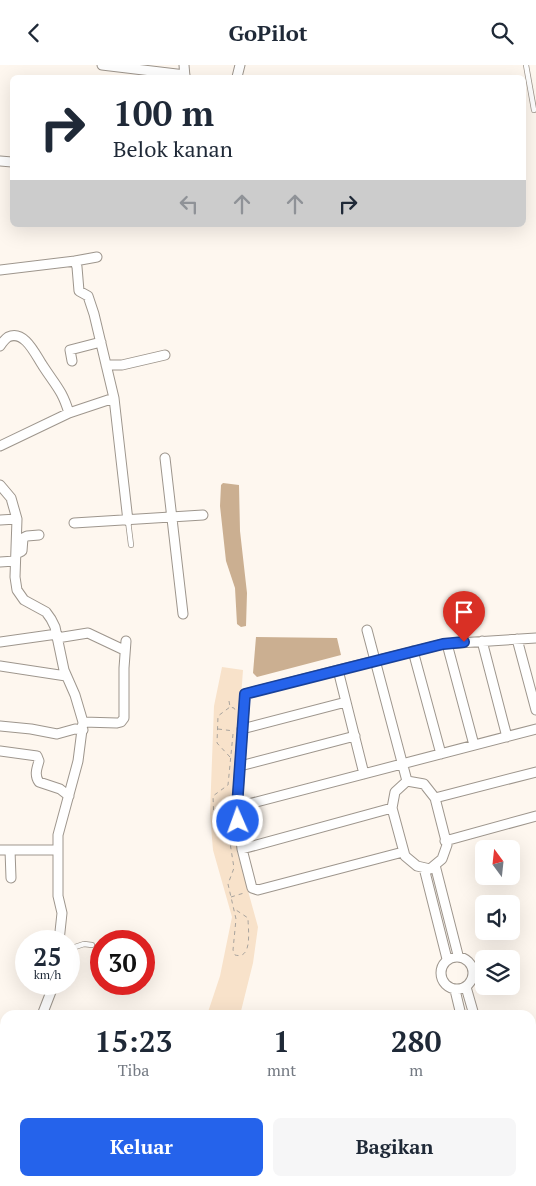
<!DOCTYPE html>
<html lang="id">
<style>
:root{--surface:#fff;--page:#f6f6f7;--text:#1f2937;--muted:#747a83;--accent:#2563eb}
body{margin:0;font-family:"PT Serif",serif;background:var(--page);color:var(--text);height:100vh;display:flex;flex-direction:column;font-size:19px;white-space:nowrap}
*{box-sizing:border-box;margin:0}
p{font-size:16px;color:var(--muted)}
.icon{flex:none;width:28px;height:28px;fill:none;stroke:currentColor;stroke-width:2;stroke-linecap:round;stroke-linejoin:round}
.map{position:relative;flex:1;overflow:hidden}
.side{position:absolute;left:0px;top:945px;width:536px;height:176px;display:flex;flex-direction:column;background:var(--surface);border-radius:15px 15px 0 0;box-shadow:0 5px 20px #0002}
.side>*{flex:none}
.banner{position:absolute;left:10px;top:10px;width:516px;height:152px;border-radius:8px;box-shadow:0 5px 20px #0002;background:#fff;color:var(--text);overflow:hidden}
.needle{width:32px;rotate:345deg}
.tools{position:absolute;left:475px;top:775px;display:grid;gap:10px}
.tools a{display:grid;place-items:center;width:45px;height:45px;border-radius:8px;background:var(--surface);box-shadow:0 5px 20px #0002;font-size:25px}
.speed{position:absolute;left:15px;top:865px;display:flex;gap:10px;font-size:25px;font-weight:700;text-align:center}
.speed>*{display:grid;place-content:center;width:65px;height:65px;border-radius:50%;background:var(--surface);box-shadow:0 5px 20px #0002;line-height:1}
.speed small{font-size:12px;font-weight:400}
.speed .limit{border:8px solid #d22;background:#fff;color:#111}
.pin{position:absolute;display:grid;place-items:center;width:42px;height:42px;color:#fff;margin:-51px -21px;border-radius:50% 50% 50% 0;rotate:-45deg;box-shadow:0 0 5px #0007}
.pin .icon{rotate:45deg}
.me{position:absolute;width:55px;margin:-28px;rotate:358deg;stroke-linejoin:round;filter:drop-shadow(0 0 4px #0008)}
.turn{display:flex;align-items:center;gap:18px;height:105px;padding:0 20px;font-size:22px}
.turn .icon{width:65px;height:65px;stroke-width:2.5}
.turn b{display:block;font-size:35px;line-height:42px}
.lanes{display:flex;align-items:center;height:48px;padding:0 20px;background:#0003;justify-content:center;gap:25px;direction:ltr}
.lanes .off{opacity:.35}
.eta{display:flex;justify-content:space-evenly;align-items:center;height:85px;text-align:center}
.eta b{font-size:30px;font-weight:800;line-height:35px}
.cta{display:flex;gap:10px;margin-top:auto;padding:10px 20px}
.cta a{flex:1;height:58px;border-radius:8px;background:var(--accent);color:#fff;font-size:20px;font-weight:800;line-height:58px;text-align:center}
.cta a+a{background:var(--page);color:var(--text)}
header{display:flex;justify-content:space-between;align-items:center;height:65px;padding:0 20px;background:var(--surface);font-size:22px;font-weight:800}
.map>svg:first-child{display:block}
</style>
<header><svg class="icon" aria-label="back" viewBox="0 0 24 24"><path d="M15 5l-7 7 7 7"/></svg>GoPilot<svg class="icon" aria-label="search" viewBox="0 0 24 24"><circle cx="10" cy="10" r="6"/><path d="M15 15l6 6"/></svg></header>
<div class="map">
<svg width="536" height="1121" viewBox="0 0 536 1121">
<rect width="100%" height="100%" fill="#fef7ef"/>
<!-- green -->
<path fill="#f8e2ca" d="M222 602 243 605 233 739 238 790 258 862 253 898 240 950H207L220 911 232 852 213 785 210 749 214 641Z"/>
<!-- water -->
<path fill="#cbaf91" d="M223 418 239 420 240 466 247 528 246 561 241 562 237 559 235 523 226 496 220 441 221 420Z
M256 572 337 573 341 590 257 612 253 608Z"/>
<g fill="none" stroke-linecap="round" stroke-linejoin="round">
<!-- service casing -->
<g stroke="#9e968d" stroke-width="6">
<path id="service" d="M526 0 534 45
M128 456 131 480
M69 884 84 879 92 880"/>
</g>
<!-- minor casing -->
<g stroke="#9e968d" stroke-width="11">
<path id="minor" d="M102 0 185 10
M184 0 185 12
M237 12 240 0
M0 96 12 97
M75 196 97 192
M0 205 75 196 77 202 79 226 88 231 94 249 114 333 128 456
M0 281C2 278 5 274 8 272 25 264 36 291 43 301 56 321 62 325 69 348
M72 296 70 285 101 277
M106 300H122L165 290
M0 381 69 348 114 333
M165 393 183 549
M0 420 11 433 17 454 15 512 17 525 24 535 46 547 51 554 55 562 64 605 75 630 83 657 78 696 58 770V831L62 848 59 876
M0 455 17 454
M74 458 203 450
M16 489 22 486 23 473 27 471 39 470
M0 497 15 496
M367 565 407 716
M57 573 88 568 124 585
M517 574 536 645
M482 576 507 672
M0 577 57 569
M447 579 474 680
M413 586 441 689
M0 601 66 611
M338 605 443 579 536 573
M83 657 117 658 121 657 124 653V603L126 576
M0 661 31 664 57 669 75 664 83 665
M242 664 346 637
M0 686 37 691 39 696C37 703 34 710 39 717L60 724 69 731
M240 701 355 671
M364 709 338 605 245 629 237 742 242 784 252 823 258 825 403 787
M407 716 424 719 435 733 447 780 442 794 430 804 417 801 405 791 392 743 395 727Z
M435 733 536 707
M237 742 536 664
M445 776 536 751
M242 784 392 743
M0 785H58
M10 785 11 813
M435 800 458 890
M424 803 447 894
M441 908a16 16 0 1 1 32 0a16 16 0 1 1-32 0Z
M466 922 474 950
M455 925 461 950
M42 950 54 919
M505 1116 507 1121
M517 1116 518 1121
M19 1121 20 1116"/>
</g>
<!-- path -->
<path stroke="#a8a39d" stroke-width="1" stroke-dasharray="4 4" stroke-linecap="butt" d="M229 636 230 642 234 643 235 645
M218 664 234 666
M233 669 228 720 213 731 214 758 228 765 234 803 228 819 236 854 233 885 235 890C253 895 248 864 248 853L233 843
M230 692 217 678 218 651 230 642
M215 744 228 743
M231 832 244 828"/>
<!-- service -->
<use href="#service" stroke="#fff" stroke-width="4.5"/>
<!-- minor -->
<use href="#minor" stroke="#fff" stroke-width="9"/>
</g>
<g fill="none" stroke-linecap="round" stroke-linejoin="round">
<!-- route casing -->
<g stroke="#184099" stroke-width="12">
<path id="route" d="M238 756 237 742 245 629 443 579 464 577"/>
</g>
<!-- route -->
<use href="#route" stroke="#2563eb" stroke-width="9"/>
</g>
</svg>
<div class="tools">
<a><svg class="needle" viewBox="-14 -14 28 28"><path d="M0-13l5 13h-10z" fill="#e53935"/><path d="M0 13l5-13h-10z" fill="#747a83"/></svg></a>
<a><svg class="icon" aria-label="sound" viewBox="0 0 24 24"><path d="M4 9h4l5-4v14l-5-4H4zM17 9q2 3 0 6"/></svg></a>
<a><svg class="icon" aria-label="layers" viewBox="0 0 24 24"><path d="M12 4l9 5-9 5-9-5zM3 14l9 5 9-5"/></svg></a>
</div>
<div class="speed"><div>25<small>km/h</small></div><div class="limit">30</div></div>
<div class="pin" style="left:464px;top:577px;background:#d93025"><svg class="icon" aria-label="arrive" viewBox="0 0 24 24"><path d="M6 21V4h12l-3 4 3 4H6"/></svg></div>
<svg class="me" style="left:238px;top:756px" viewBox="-20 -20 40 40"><circle r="17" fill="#2563eb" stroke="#fff" stroke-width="3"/><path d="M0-11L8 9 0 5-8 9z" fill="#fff"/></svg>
<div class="banner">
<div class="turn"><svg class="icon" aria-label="right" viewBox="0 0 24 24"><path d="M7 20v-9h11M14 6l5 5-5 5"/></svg><div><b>100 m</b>Belok kanan</div></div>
<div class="lanes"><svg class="icon off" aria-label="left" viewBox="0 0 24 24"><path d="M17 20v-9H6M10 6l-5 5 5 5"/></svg><svg class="icon off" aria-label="ahead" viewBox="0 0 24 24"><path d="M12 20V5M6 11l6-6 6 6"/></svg><svg class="icon off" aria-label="ahead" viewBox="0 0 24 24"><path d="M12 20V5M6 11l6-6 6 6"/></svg><svg class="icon" aria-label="right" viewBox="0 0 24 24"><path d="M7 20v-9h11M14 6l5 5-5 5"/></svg></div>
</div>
<section class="side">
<div class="eta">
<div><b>15:23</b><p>Tiba</p></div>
<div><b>1</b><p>mnt</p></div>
<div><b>280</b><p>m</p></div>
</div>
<div class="cta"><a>Keluar</a><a>Bagikan</a></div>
</section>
</div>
